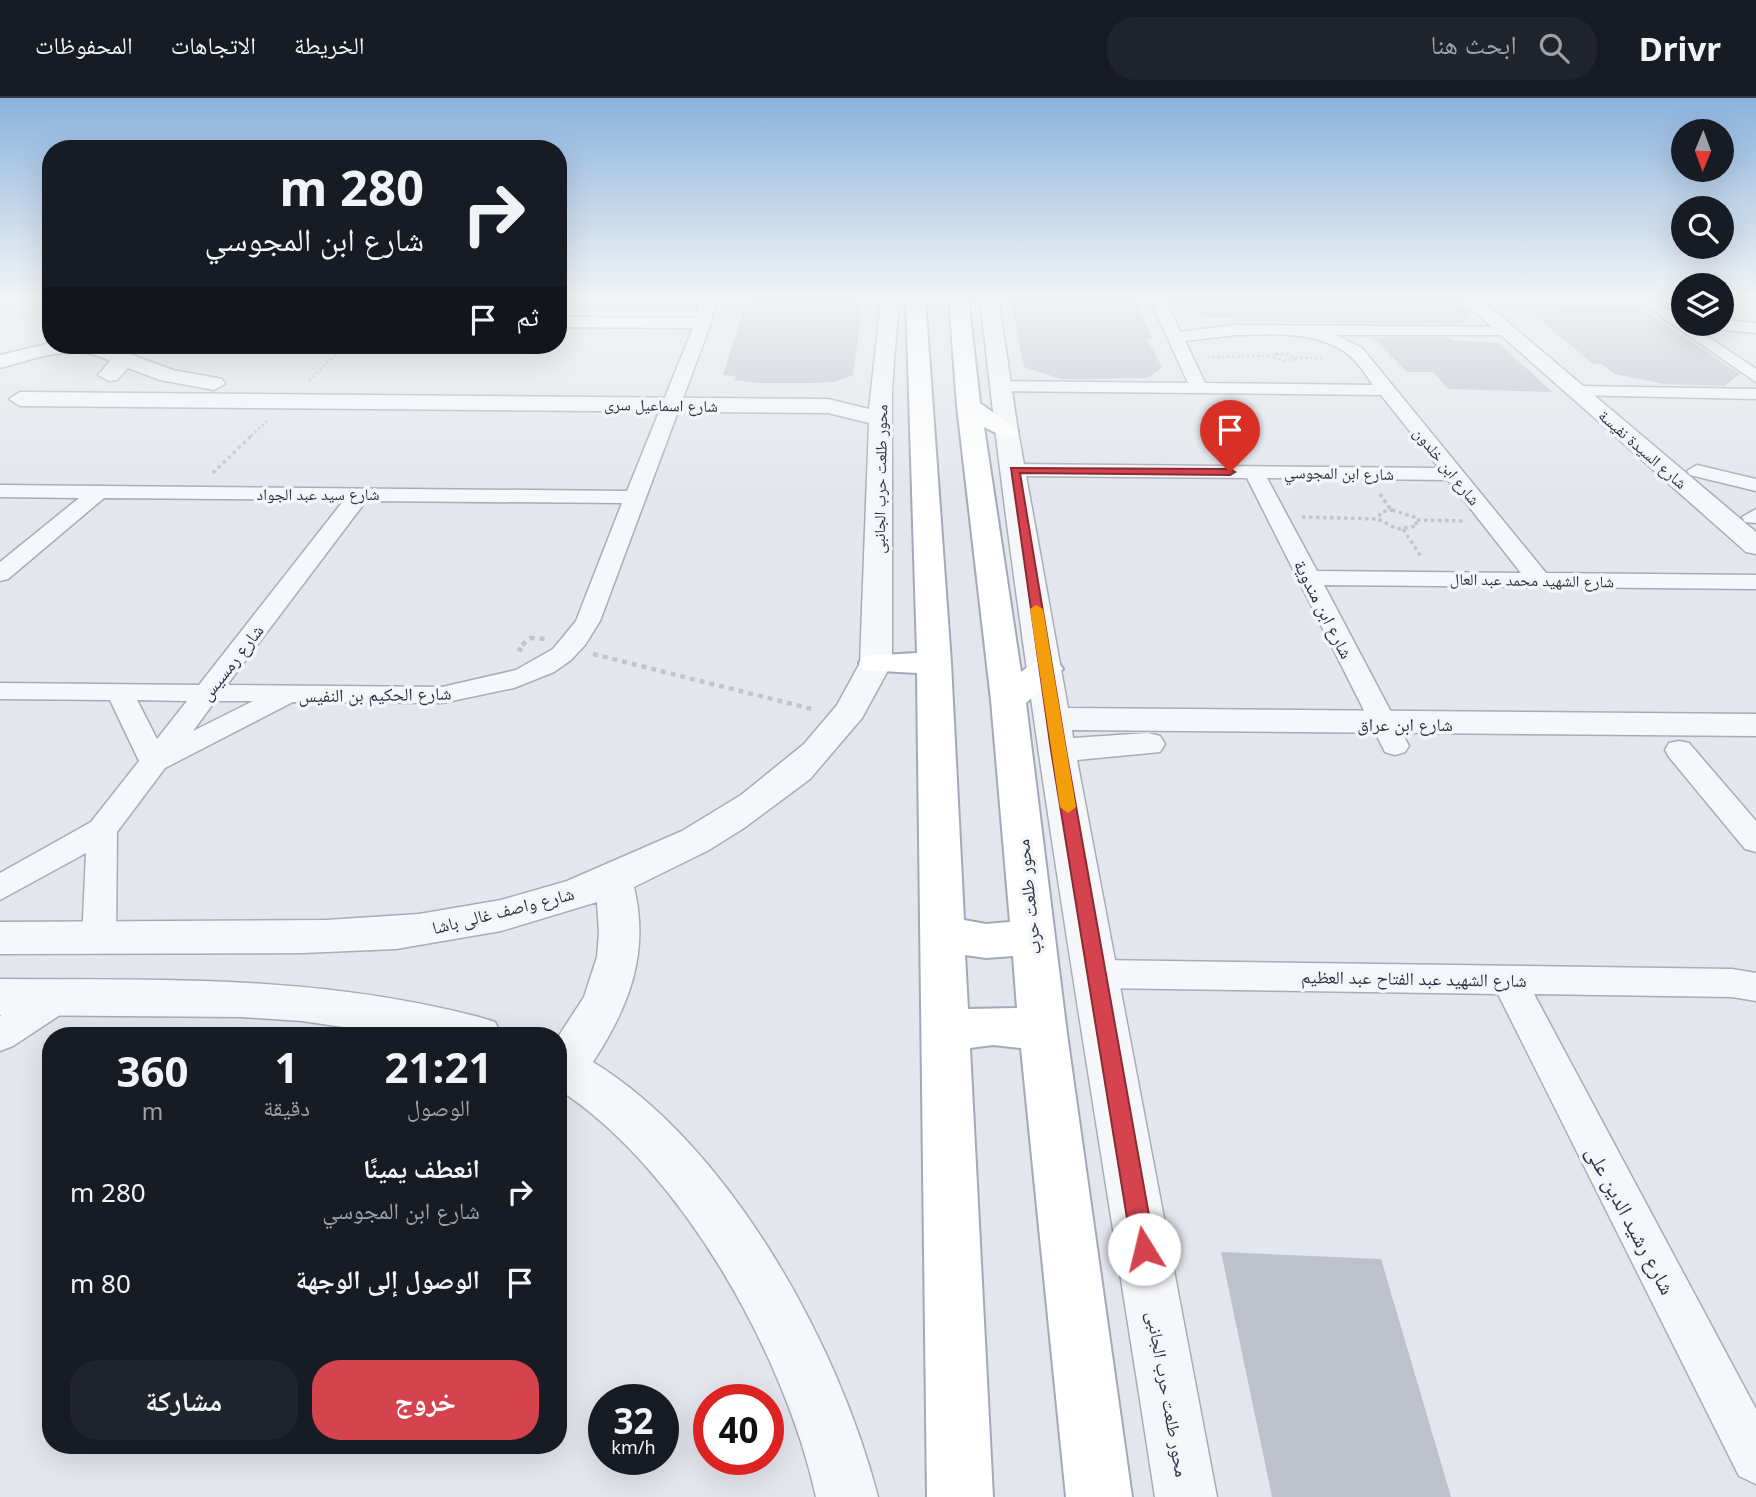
<!DOCTYPE html>
<html lang="ar">
<meta charset="utf-8">
<style>
:root{--surface:#171b24;--page:#20242c;--text:#f1f3f6;--muted:#9ea1a6;--line:#363941;--accent:#d5444e}
body{margin:0;font-family:"Noto Sans","Noto Naskh Arabic",sans-serif;background:var(--page);color:var(--text);direction:rtl;height:100vh;display:flex;flex-direction:column;font-size:26px;white-space:nowrap}
*{box-sizing:border-box;margin:0}
p{font-size:23px;color:var(--muted)}
.icon{flex:none;width:38px;height:38px;fill:none;stroke:currentColor;stroke-width:2;stroke-linecap:round;stroke-linejoin:round}
.map{position:relative;flex:1;overflow:hidden;direction:ltr}
.sheet{position:absolute;left:42px;top:929px;width:525px;height:427px;display:flex;flex-direction:column;background:var(--surface);border-radius:28px;box-shadow:0 7px 28px #0002;direction:rtl}
.sheet>*{flex:none}
.hud{position:absolute;left:42px;top:42px;width:525px;height:214px;border-radius:28px;box-shadow:0 7px 28px #0002;direction:rtl;background:#171b24;color:var(--text);overflow:hidden}
.needle{width:46px;rotate:181deg}
.fabs{position:absolute;left:1671px;top:21px;display:grid;gap:14px}
.fabs a{display:grid;place-items:center;width:63px;height:63px;border-radius:50%;background:var(--surface);box-shadow:0 7px 28px #0002;font-size:35px}
.speed{position:absolute;left:588px;top:1286px;display:flex;gap:14px;font-size:35px;font-weight:700;text-align:center}
.speed>*{display:grid;place-content:center;width:91px;height:91px;border-radius:50%;background:var(--surface);box-shadow:0 7px 28px #0002;line-height:1}
.speed small{font-size:18px;font-weight:400}
.speed .limit{border:10px solid #d22;background:#fff;color:#111}
.pin{position:absolute;display:grid;place-items:center;width:60px;height:60px;color:#fff;margin:-72px -30px;border-radius:50% 50% 50% 0;rotate:-45deg;box-shadow:0 0 7px #0007}
.pin .icon{rotate:45deg}
.me{position:absolute;width:77px;margin:-38px;rotate:351deg;stroke-linejoin:round;filter:drop-shadow(0 0 5px #0008)}
.turn{display:flex;align-items:center;gap:24px;height:147px;padding:0 28px;font-size:32px}
.turn .icon{width:91px;height:91px;stroke-width:2.5}
.turn b{display:block;font-size:49px;line-height:60px}
.then{display:flex;align-items:center;height:66px;padding:0 28px;background:#0003;gap:14px;font-size:26px}
.eta{display:flex;justify-content:space-evenly;align-items:center;height:119px;text-align:center}
.eta b{font-size:42px;font-weight:700;line-height:49px}
.primary-button{display:flex;gap:14px;margin-top:auto;padding:14px 28px}
.primary-button a{flex:1;height:80px;border-radius:28px;background:var(--accent);color:#fff;font-size:28px;font-weight:700;line-height:80px;text-align:center}
.primary-button a+a{background:var(--page);color:var(--text)}
ul{padding:0;list-style:none}
li{display:flex;align-items:center;gap:21px;height:91px;padding:0 28px}
li div{flex:1}
li b{display:block;font-size:26px}
li em{font-style:normal}
header{display:flex;align-items:center;gap:42px;box-sizing:border-box;height:98px;padding:0 35px;background:var(--surface);border-bottom:2px solid var(--line)}
header strong{font-size:33px}
nav{display:flex;gap:38px;margin-inline-start:auto;font-size:24px}
.search{width:490px;height:63px;background:var(--page);display:flex;align-items:center;gap:18px;box-sizing:border-box;padding:0 24px;border-radius:28px;color:var(--muted);font-size:26px}
.map>svg:first-child{display:block}
</style>
<header>
<strong>Drivr</strong>
<div class="search"><svg class="icon" aria-label="search" viewBox="0 0 24 24"><circle cx="10" cy="10" r="6"/><path d="M15 15l6 6"/></svg>ابحث هنا</div>
<nav><a>الخريطة</a><a>الاتجاهات</a><a>المحفوظات</a></nav>
</header>
<div class="map">
<svg width="1756" height="1399" viewBox="0 0 1756 1399">
<rect width="100%" height="100%" fill="#e3e6ec"/>
<!-- building -->
<path fill="#bdc1cc" d="M756 199H858L861 217 853 277 834 284 812 285H758L734 282 736 278 723 277 743 214H751Z
M1010 199H1134L1153 241H1147L1162 269 1148 280 1073 281H1061L1024 269Z
M1166 199H1450L1472 214 1463 226 1237 223 1235 220H1213L1169 204Z
M1521 206 1636 207 1740 276 1725 288 1665 286 1614 276 1602 266H1593Z
M1373 240H1453L1451 242 1499 245 1552 294 1448 291 1433 274H1407Z
M1221 1154 1381 1161 1451 1399H1272Z"/>
<g fill="none" stroke-linecap="round" stroke-linejoin="round">
<!-- minor casing -->
<g stroke="#a8acb7" stroke-width="3">
<path id="minor" d="M697 199H711L715 205 711 225 600 523 585 547 571 562 554 574 514 590 442 605 293 604 165 670 117 734 116 842 111 851 99 855 87 851 82 842 86 755 0 802V775L91 724 139 663 110 602 0 601V585L199 587 344 402 104 400 8 481 0 483V464L79 400 0 399V387L627 393 693 230 558 229V219L696 220 699 205ZM366 403 622 405 576 523 553 551 516 572 442 589 227 587ZM137 602 187 603 157 641ZM215 603H253L193 633Z
M1149 199H1163L1181 234 1234 227 1510 229 1512 232 1504 237H1336L1362 250 1546 475 1756 477V491L1324 487 1409 648 1405 654 1395 657 1385 654 1247 380 1014 378 1004 372 1014 366 1439 370 1381 297 1003 293 994 288 1003 283 1188 285ZM1234 237C1273 237 1316 231 1349 257 1358 264 1366 277 1373 287L1205 285 1185 243ZM1267 380 1448 382 1521 475 1317 473Z
M1633 199H1649L1684 222V226H1689L1756 271V284Z
M1722 222 1756 225V235L1714 231 1706 226H1722Z
M1577 288 1756 291V301L1571 297 1568 293 1571 289Z
M1697 367 1756 381V393L1690 377 1687 373Z
M1756 411V425L1745 424 1742 419Z
M1679 643 1689 645 1756 723V754L1745 751 1669 659 1665 652 1669 645Z
M1097 862 1732 871 1756 875V903L1732 899 1534 896 1756 1311V1386L1739 1378 1498 896 1097 890 1085 886 1080 876 1085 866Z
M59 884 72 889 77 899 72 909 13 948 0 953V918L46 889Z"/>
</g>
<!-- tertiary casing -->
<g stroke="#a8acb7" stroke-width="3">
<path id="tertiary" d="M878 199H896L898 212 892 291V565L862 620 810 681 744 730 709 752 634 789C650 855 629 909 593 964 730 1048 839 1247 878 1399H816C785 1258 682 1071 558 991V939L584 899 597 859 599 835 597 804 501 833 396 851 303 855 0 856V824L326 822 419 816 501 802 567 783 682 733 741 697 804 646 837 607 860 565 869 325 828 315 20 308 9 301 20 294 828 301 869 311 880 212Z
M980 199H998L1018 333 1068 610 1756 616V638L1072 632 1073 640 1148 635 1160 638 1165 646 1160 654 1077 662 1217 1399H1155C1094 1000 1023 601 980 199Z
M1458 199H1478L1756 434V456L1746 454Z
M51 245 105 247 173 272 222 281 225 286 214 292 160 282 128 270 117 282 109 283 98 277 110 263C74 244 36 261 0 270V257Z
M0 881C165 882 317 877 479 919L495 924 502 938H404L302 923 241 919 0 917Z"/>
</g>
<!-- primary casing -->
<g stroke="#a2a9b8" stroke-width="4">
<path id="primary" d="M906 199H925L951 565 964 822 986 826 1010 824 991 602 957 308 949 199H968L980 305 1018 333 1015 338 1006 340 984 329 1021 574C1034 564 1041 560 1058 564L1063 571 1026 605 1067 936 1132 1399H1066L1021 950 993 947 970 950 993 1399H927L917 575 864 572 859 565 864 558 917 555ZM965 857 986 860 1013 858 1017 910 968 911Z"/>
</g>
<!-- path-far2 -->
<path stroke="#c1c4cb" stroke-width="2.5" stroke-dasharray="2.5 2.5" stroke-linecap="butt" d="M1722 200 1756 203
M1502 201 1623 203
M1722 205 1733 204
M1276 256H1287L1295 261 1284 263 1274 260Z
M1207 259 1273 258
M1295 260H1325
M309 283 345 247
M251 338 267 323"/>
<!-- path-far1 -->
<path stroke="#c1c4cb" stroke-width="3.5" stroke-dasharray="3.5 3.5" stroke-linecap="butt" d="M213 375 253 336
M1380 396 1391 412
M1392 412 1414 419 1417 428 1397 431 1378 421 1381 414Z
M1302 419 1378 421
M1417 422 1463 423
M1403 431 1422 460"/>
<!-- path -->
<path stroke="#c1c4cb" stroke-width="4.5" stroke-dasharray="5 5" stroke-linecap="butt" d="M522 553 518 550 531 540 545 541
M593 556 816 612"/>
<!-- minor -->
<use href="#minor" fill="#f6f7fa" fill-rule="evenodd"/>
<!-- tertiary -->
<use href="#tertiary" fill="#f6f7fa" fill-rule="evenodd"/>
<!-- primary -->
<use href="#primary" fill="#fff" fill-rule="evenodd"/>
</g>
<!-- sky -->
<linearGradient id="sky" x2="0" y2="1"><stop stop-color="#8ab2dd"/><stop offset="0.5" stop-color="#f2f4f6"/><stop offset="1" stop-color="#f2f4f6" stop-opacity="0"/></linearGradient>
<rect width="1756" height="395" fill="url(#sky)"/>
<!-- route -->
<path fill="#d5444e" stroke="#8a2c33" stroke-width="2" d="M1011 370 1230 371 1235 374 1230 377 1020 375 1066 652 1155 1151 1152 1159 1144 1163 1136 1159 1132 1151 1051 652Z"/>
<!-- slow -->
<path fill="#f59e0b" d="M1036 507 1043 511 1076 709 1068 715 1060 709 1030 511Z"/>
<g text-anchor="middle" dominant-baseline="central" stroke-width="7" stroke-linejoin="round" paint-order="stroke">
<!-- far-street labels -->
<g font-size="16" fill="#2a3245" stroke="#f3f5f9">
<text transform="translate(661 307) rotate(1)">شارع اسماعيل سرى</text>
<text transform="translate(1643 351) rotate(41)">شارع السيدة نفيسة</text>
<text transform="translate(1447 368) rotate(51)">شارع ابن خلدون</text>
<text transform="translate(1339 375) rotate(1)">شارع ابن المجوسي</text>
<text transform="translate(880 381) rotate(-89)">محور طلعت حرب الجانبى</text>
<text x="318" y="396">شارع سيد عبد الجواد</text>
<text transform="translate(1532 482) rotate(1)">شارع الشهيد محمد عبد العال</text>
</g>
<!-- street labels -->
<g font-size="18" fill="#2a3245" stroke="#f3f5f9">
<text transform="translate(1324 511) rotate(63)">شارع ابن مندوية</text>
<text transform="translate(231 564) rotate(-52)">شارع رمسيس</text>
<text transform="translate(375 596) rotate(-1)">شارع الحكيم بن النفيس</text>
<text x="1405" y="626">شارع ابن عراق</text>
<text transform="translate(1028 799) rotate(-96)">محور طلعت حرب</text>
<text transform="translate(503 812) rotate(-14)">شارع واصف غالى باشا</text>
<text transform="translate(1414 880) rotate(1)">شارع الشهيد عبد الفتاح عبد العظيم</text>
<text transform="translate(1168 1296) rotate(80)">محور طلعت حرب الجانبى</text>
</g>
<!-- near-street labels -->
<g font-size="21" fill="#2a3245" stroke="#f3f5f9">
<text transform="translate(1631 1122) rotate(62)">شارع رشيد الدين على</text>
</g>
</g>
</svg>
<div class="fabs">
<a><svg class="needle" viewBox="-14 -14 28 28"><path d="M0-13l5 13h-10z" fill="#e53935"/><path d="M0 13l5-13h-10z" fill="#9ea1a6"/></svg></a>
<a><svg class="icon" aria-label="search" viewBox="0 0 24 24"><circle cx="10" cy="10" r="6"/><path d="M15 15l6 6"/></svg></a>
<a><svg class="icon" aria-label="layers" viewBox="0 0 24 24"><path d="M12 4l9 5-9 5-9-5zM3 14l9 5 9-5"/></svg></a>
</div>
<div class="speed"><div>32<small>km/h</small></div><div class="limit">40</div></div>
<div class="pin" style="left:1230px;top:374px;background:#d93025"><svg class="icon" aria-label="arrive" viewBox="0 0 24 24"><path d="M6 21V4h12l-3 4 3 4H6"/></svg></div>
<svg class="me" style="left:1144px;top:1151px" viewBox="-20 -20 40 40"><circle r="19" fill="#fff"/><path d="M0-13L10 11 0 6-10 11z" fill="#d5444e"/></svg>
<div class="hud">
<div class="turn"><svg class="icon" aria-label="right" viewBox="0 0 24 24"><path d="M7 20v-9h11M14 6l5 5-5 5"/></svg><div><b>280 m</b>شارع ابن المجوسي</div></div>
<div class="then">ثم<svg class="icon" aria-label="arrive" viewBox="0 0 24 24"><path d="M6 21V4h12l-3 4 3 4H6"/></svg></div>
</div>
<section class="sheet">
<div class="eta">
<div><b>21:21</b><p>الوصول</p></div>
<div><b>1</b><p>دقيقة</p></div>
<div><b>360</b><p>m</p></div>
</div>
<ul>
<li><svg class="icon" aria-label="right" viewBox="0 0 24 24"><path d="M7 20v-9h11M14 6l5 5-5 5"/></svg><div><b>انعطف يمينًا</b><p>شارع ابن المجوسي</p></div><em>280 m</em></li>
<li><svg class="icon" aria-label="arrive" viewBox="0 0 24 24"><path d="M6 21V4h12l-3 4 3 4H6"/></svg><div><b>الوصول إلى الوجهة</b></div><em>80 m</em></li>
</ul>
<div class="primary-button"><a>خروج</a><a>مشاركة</a></div>
</section>
</div>
